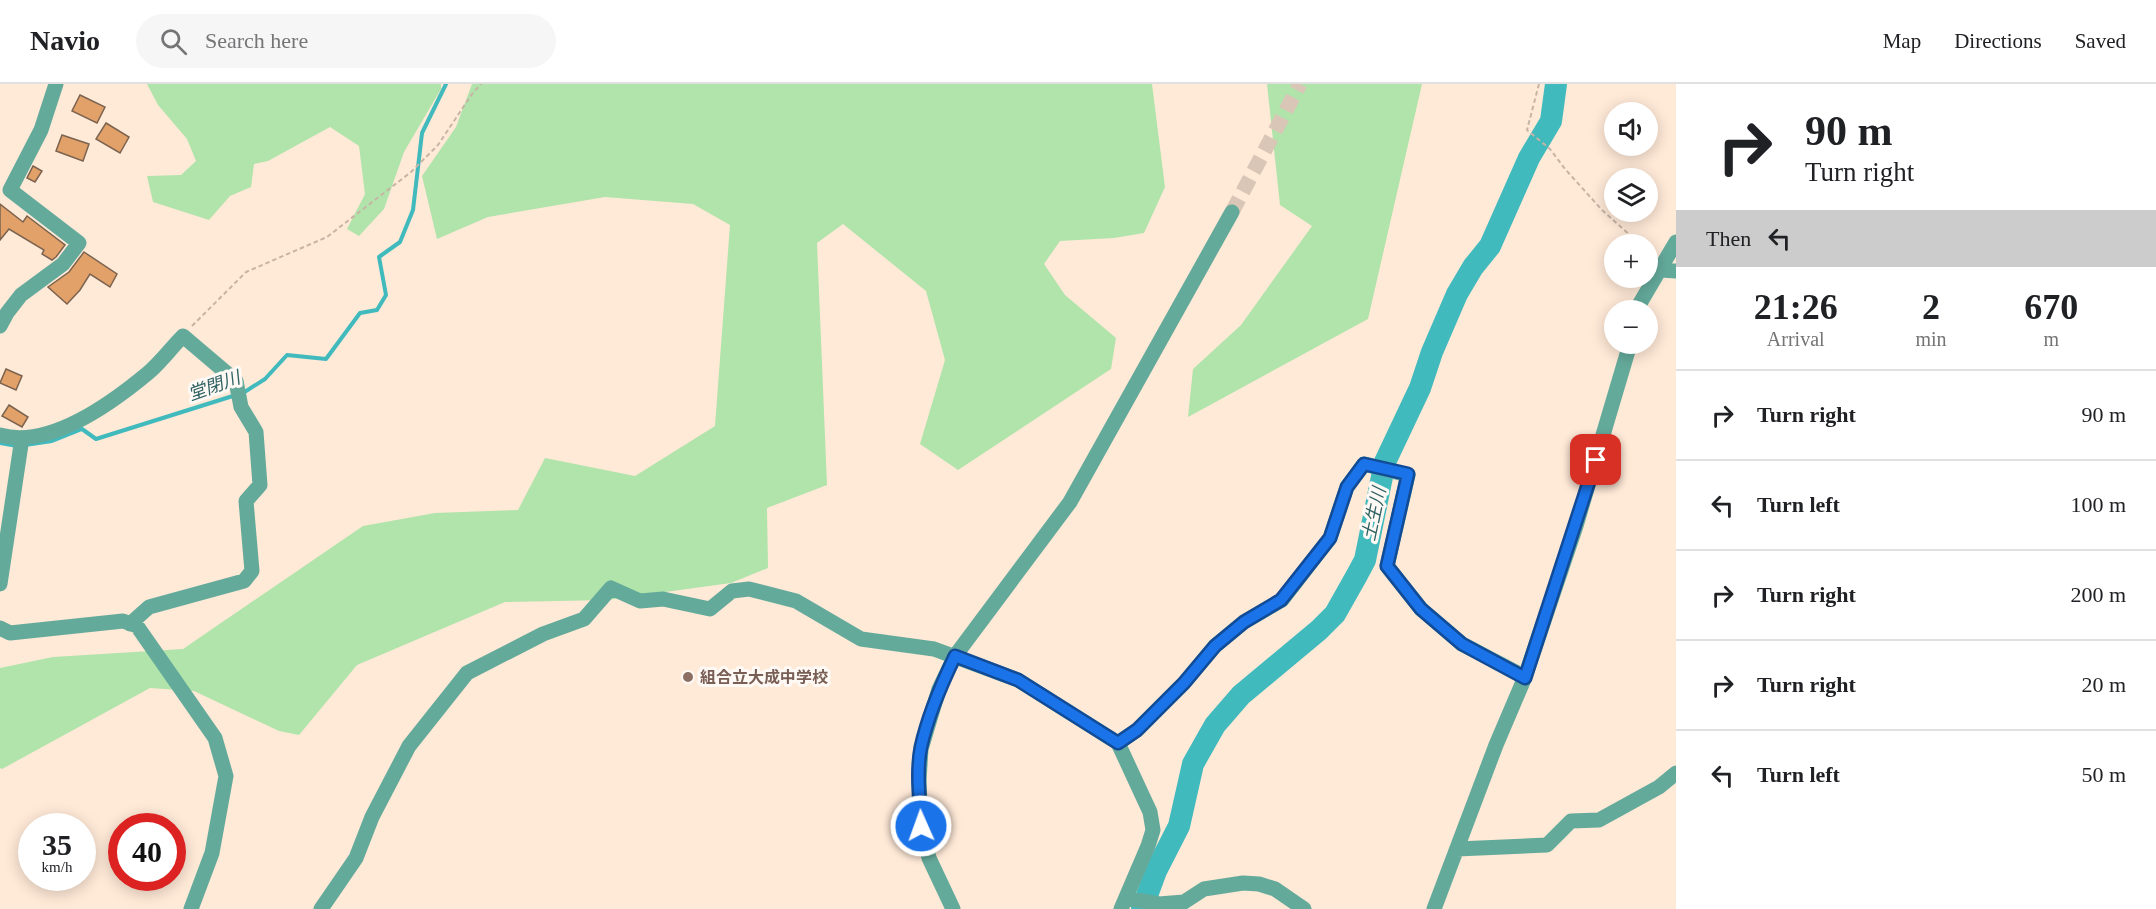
<!DOCTYPE html>
<meta charset="utf-8">
<style>
:root{--surface:#fff;--page:#f6f6f6;--text:#202124;--muted:#757577;--line:#e0e0e0}
body{margin:0;font-family:"Times New Roman","Noto Sans JP",serif;background:var(--page);color:var(--text);height:100vh;display:flex;flex-direction:column;font-size:22px;white-space:nowrap}
*{box-sizing:border-box;margin:0}
p{font-size:20px;color:var(--muted)}
.icon{flex:none;width:33px;height:33px;fill:none;stroke:currentColor;stroke-width:2;stroke-linecap:round;stroke-linejoin:round}
.map{position:relative;flex:1;overflow:hidden}
.drawer{display:flex;flex-direction:column;background:var(--surface);width:480px}
.drawer>*{flex:none}
.hud{background:#fff;color:var(--text);overflow:hidden}
.buttons{position:absolute;left:1604px;top:18px;display:grid;gap:12px}
.buttons a{display:grid;place-items:center;width:54px;height:54px;border-radius:50%;background:var(--surface);box-shadow:0 3px 15px #0003;font-size:30px}
.speed{position:absolute;left:18px;top:729px;display:flex;gap:12px;font-size:30px;font-weight:700;text-align:center}
.speed>*{display:grid;place-content:center;width:78px;height:78px;border-radius:50%;background:var(--surface);box-shadow:0 3px 15px #0003;line-height:1}
.speed small{font-size:15px;font-weight:400}
.speed .limit{border:9px solid #d22;background:#fff;color:#111}
.pin{position:absolute;display:grid;place-items:center;width:51px;height:51px;color:#fff;margin:-26px;border-radius:12px;box-shadow:0 3px 9px #0006}
.me{position:absolute;width:66px;margin:-33px;rotate:358deg;stroke-linejoin:round;filter:drop-shadow(0 0 4px #0008)}
.turn{display:flex;align-items:center;gap:21px;height:126px;padding:0 30px;font-size:27px}
.turn .icon{width:78px;height:78px;stroke-width:2.5}
.turn b{display:block;font-size:42px;line-height:51px}
.then{display:flex;align-items:center;height:57px;padding:0 30px;background:#0003;gap:12px;font-size:22px}
.eta{display:flex;justify-content:space-evenly;align-items:center;height:102px;text-align:center}
.eta b{font-size:36px;font-weight:600;line-height:42px}
ul{padding:0;list-style:none}
li{display:flex;align-items:center;gap:18px;height:90px;padding:0 30px;border-top:2px solid var(--line)}
li div{flex:1}
li b{display:block;font-size:22px}
li em{font-style:normal}
header{display:flex;align-items:center;gap:36px;box-sizing:border-box;height:84px;padding:0 30px;background:var(--surface);border-bottom:2px solid var(--line)}
header strong{font-size:28px}
nav{display:flex;gap:33px;margin-inline-start:auto;font-size:21px}
.search{width:420px;height:54px;background:var(--page);display:flex;align-items:center;gap:15px;box-sizing:border-box;padding:0 21px;border-radius:33px;color:var(--muted);font-size:22px}
main{display:flex;flex:1;min-height:0}
.map>svg:first-child{display:block}
</style>
<header>
<strong>Navio</strong>
<div class="search"><svg class="icon" aria-label="search" viewBox="0 0 24 24"><circle cx="10" cy="10" r="6"/><path d="M15 15l6 6"/></svg>Search here</div>
<nav><a>Map</a><a>Directions</a><a>Saved</a></nav>
</header>
<main>
<div class="map">
<svg width="1676" height="825" viewBox="0 0 1676 825">
<rect width="100%" height="100%" fill="#ffe9d7"/>
<!-- green -->
<path fill="#b0e4ab" d="M147 0H441V5L404 68 384 125 359 152 347 145 365 110 359 62 330 43 268 77 254 80 251 103 230 112 209 136 153 118 147 92 181 91 196 77 187 55 158 21Z
M472 0H1152L1165 103 1144 149 1114 154 1060 157 1044 180 1065 211 1116 254 1111 285 958 386 920 360 945 276 926 207 843 140 817 159 827 401 767 424 768 484 731 499 607 516 505 518 357 581 299 651 279 647 194 607 150 604 2 685 0 684V584L53 573 183 565 363 442 435 429 518 426 545 374 635 392 715 342 730 141 693 120 605 113 488 133 437 155 422 92 456 43Z
M1267 0H1422L1368 235 1188 333 1193 285 1241 241 1312 142 1280 121Z"/>
<g fill="none" stroke-linecap="round" stroke-linejoin="round">
<!-- stream -->
<path stroke="#40babd" stroke-width="4" d="M243 309 265 295 287 271 326 275 360 229 377 226 386 211 379 173 400 158 413 126 422 49 446 0
M0 359 17 362
M25 361 52 357 82 345 96 355 236 311"/>
<!-- river -->
<path stroke="#40babd" stroke-width="22" d="M1142 825 1156 787 1179 742 1193 680 1215 641 1241 611 1319 546 1335 530 1357 491 1365 476 1385 378 1420 304 1432 268 1457 210 1473 183 1490 162 1529 74 1551 37 1556 0"/>
</g>
<!-- building -->
<path fill="#e2a169" stroke="#7b634f" stroke-width="1.5" d="M80 11 105 23 97 39 72 27Z
M106 39 129 53 120 69 96 55Z
M62 51 89 60 83 77 56 67Z
M33 82 42 87 35 98 27 94Z
M0 120 23 138 27 132 65 161 56 173 52 176 42 170 44 166 9 145 0 156Z
M84 168 117 190 110 203 90 190 80 206 67 220 48 203 69 188Z
M6 285 22 292 16 306 0 299Z
M9 321 28 333 22 343 2 332Z"/>
<g fill="none" stroke-linecap="round" stroke-linejoin="round">
<!-- minor-tunnel -->
<path stroke="#dac6b6" stroke-width="15" stroke-dasharray="15 8" stroke-linecap="butt" d="M1232 128 1300 0"/>
<!-- path -->
<path stroke="#c7b4a5" stroke-width="2" stroke-dasharray="4.5 3" stroke-linecap="butt" d="M1539 0 1527 46 1550 65 1565 85 1602 126 1631 152 1635 160
M192 242 246 188 327 153 411 88 438 61 472 10 481 0"/>
<!-- minor -->
<path stroke="#64aa9b" stroke-width="15" d="M1661 186 1676 187
M1636 226 1676 158
M0 242 7 229 21 211 63 180 79 159 10 106 41 46 56 0
M0 351C49 365 112 319 148 289 160 279 171 264 183 252L236 297 241 323 256 348 260 401 246 417 252 487 244 497 149 523 130 540
M0 500 22 354
M0 544 10 549 123 537 137 542 215 654 226 692 212 769 191 825
M1118 659 1137 646 1184 599 1215 562 1244 538 1282 516 1330 454 1347 403 1364 380 1408 391 1387 482 1421 525 1462 560 1525 593
M1457 765 1547 761 1571 737 1599 736 1659 703 1676 689
M1126 814 1159 820 1184 818 1204 805 1243 799 1259 800 1275 805 1304 825
M321 825 356 774 372 733 409 662 467 589 543 550 584 535 611 504 640 517 663 515 710 525 732 507 749 505 796 517 861 555 934 565 1018 596 1118 659 1150 728 1153 746 1148 762 1121 825
M953 825 929 774 921 742 919 697 921 665 939 605 955 572 1070 418 1232 128
M1434 825 1496 661 1525 593 1576 442 1630 260"/>
</g>
<g fill="none" stroke-linecap="round" stroke-linejoin="round">
<!-- route casing -->
<g stroke="#114b97" stroke-width="15">
<path id="route" d="M921 742C920 716 916 688 921 663 928 631 941 601 955 572L1018 596 1118 659 1137 646 1184 599 1215 562 1244 538 1281 516 1330 454 1347 403 1364 380 1408 390 1387 482 1421 525 1462 560 1525 594 1596 376"/>
</g>
<!-- route -->
<use href="#route" stroke="#1a73e8" stroke-width="10"/>
</g>
<!-- markers -->
<circle fill="#8d6e63" stroke="#fff9f5" stroke-width="2" cx="688" cy="593" r="6"/>
<g text-anchor="middle" dominant-baseline="central" stroke-width="6" stroke-linejoin="round" paint-order="stroke">
<!-- education labels -->
<g font-size="16" font-weight="bold" fill="#785e54" stroke="#fff9f5" text-anchor="start">
<text x="700" y="593">組合立大成中学校</text>
</g>
<!-- water labels -->
<g font-size="18" font-style="italic" fill="#2e6162" stroke="#fff9f5">
<text transform="translate(214 302) rotate(-20)">堂閉川</text>
<text transform="translate(1374 430) rotate(-78)">土生川</text>
</g>
</g>
</svg>
<div class="buttons">
<a><svg class="icon" aria-label="sound" viewBox="0 0 24 24"><path d="M4 9h4l5-4v14l-5-4H4zM17 9q2 3 0 6"/></svg></a>
<a><svg class="icon" aria-label="layers" viewBox="0 0 24 24"><path d="M12 4l9 5-9 5-9-5zM3 14l9 5 9-5"/></svg></a>
<a>+</a>
<a>−</a>
</div>
<div class="speed"><div>35<small>km/h</small></div><div class="limit">40</div></div>
<div class="pin" style="left:1596px;top:376px;background:#d93025"><svg class="icon" aria-label="arrive" viewBox="0 0 24 24"><path d="M6 21V4h12l-3 4 3 4H6"/></svg></div>
<svg class="me" style="left:921px;top:742px" viewBox="-20 -20 40 40"><circle r="17" fill="#1a73e8" stroke="#fff" stroke-width="3"/><path d="M0-11L8 9 0 5-8 9z" fill="#fff"/></svg>
</div>
<section class="drawer">
<div class="hud">
<div class="turn"><svg class="icon" aria-label="right" viewBox="0 0 24 24"><path d="M7 20v-9h11M14 6l5 5-5 5"/></svg><div><b>90 m</b>Turn right</div></div>
<div class="then">Then<svg class="icon" aria-label="left" viewBox="0 0 24 24"><path d="M17 20v-9H6M10 6l-5 5 5 5"/></svg></div>
</div>
<div class="eta">
<div><b>21:26</b><p>Arrival</p></div>
<div><b>2</b><p>min</p></div>
<div><b>670</b><p>m</p></div>
</div>
<ul>
<li><svg class="icon" aria-label="right" viewBox="0 0 24 24"><path d="M7 20v-9h11M14 6l5 5-5 5"/></svg><div><b>Turn right</b></div><em>90 m</em></li>
<li><svg class="icon" aria-label="left" viewBox="0 0 24 24"><path d="M17 20v-9H6M10 6l-5 5 5 5"/></svg><div><b>Turn left</b></div><em>100 m</em></li>
<li><svg class="icon" aria-label="right" viewBox="0 0 24 24"><path d="M7 20v-9h11M14 6l5 5-5 5"/></svg><div><b>Turn right</b></div><em>200 m</em></li>
<li><svg class="icon" aria-label="right" viewBox="0 0 24 24"><path d="M7 20v-9h11M14 6l5 5-5 5"/></svg><div><b>Turn right</b></div><em>20 m</em></li>
<li><svg class="icon" aria-label="left" viewBox="0 0 24 24"><path d="M17 20v-9H6M10 6l-5 5 5 5"/></svg><div><b>Turn left</b></div><em>50 m</em></li>
</ul>
</section>
</main>
